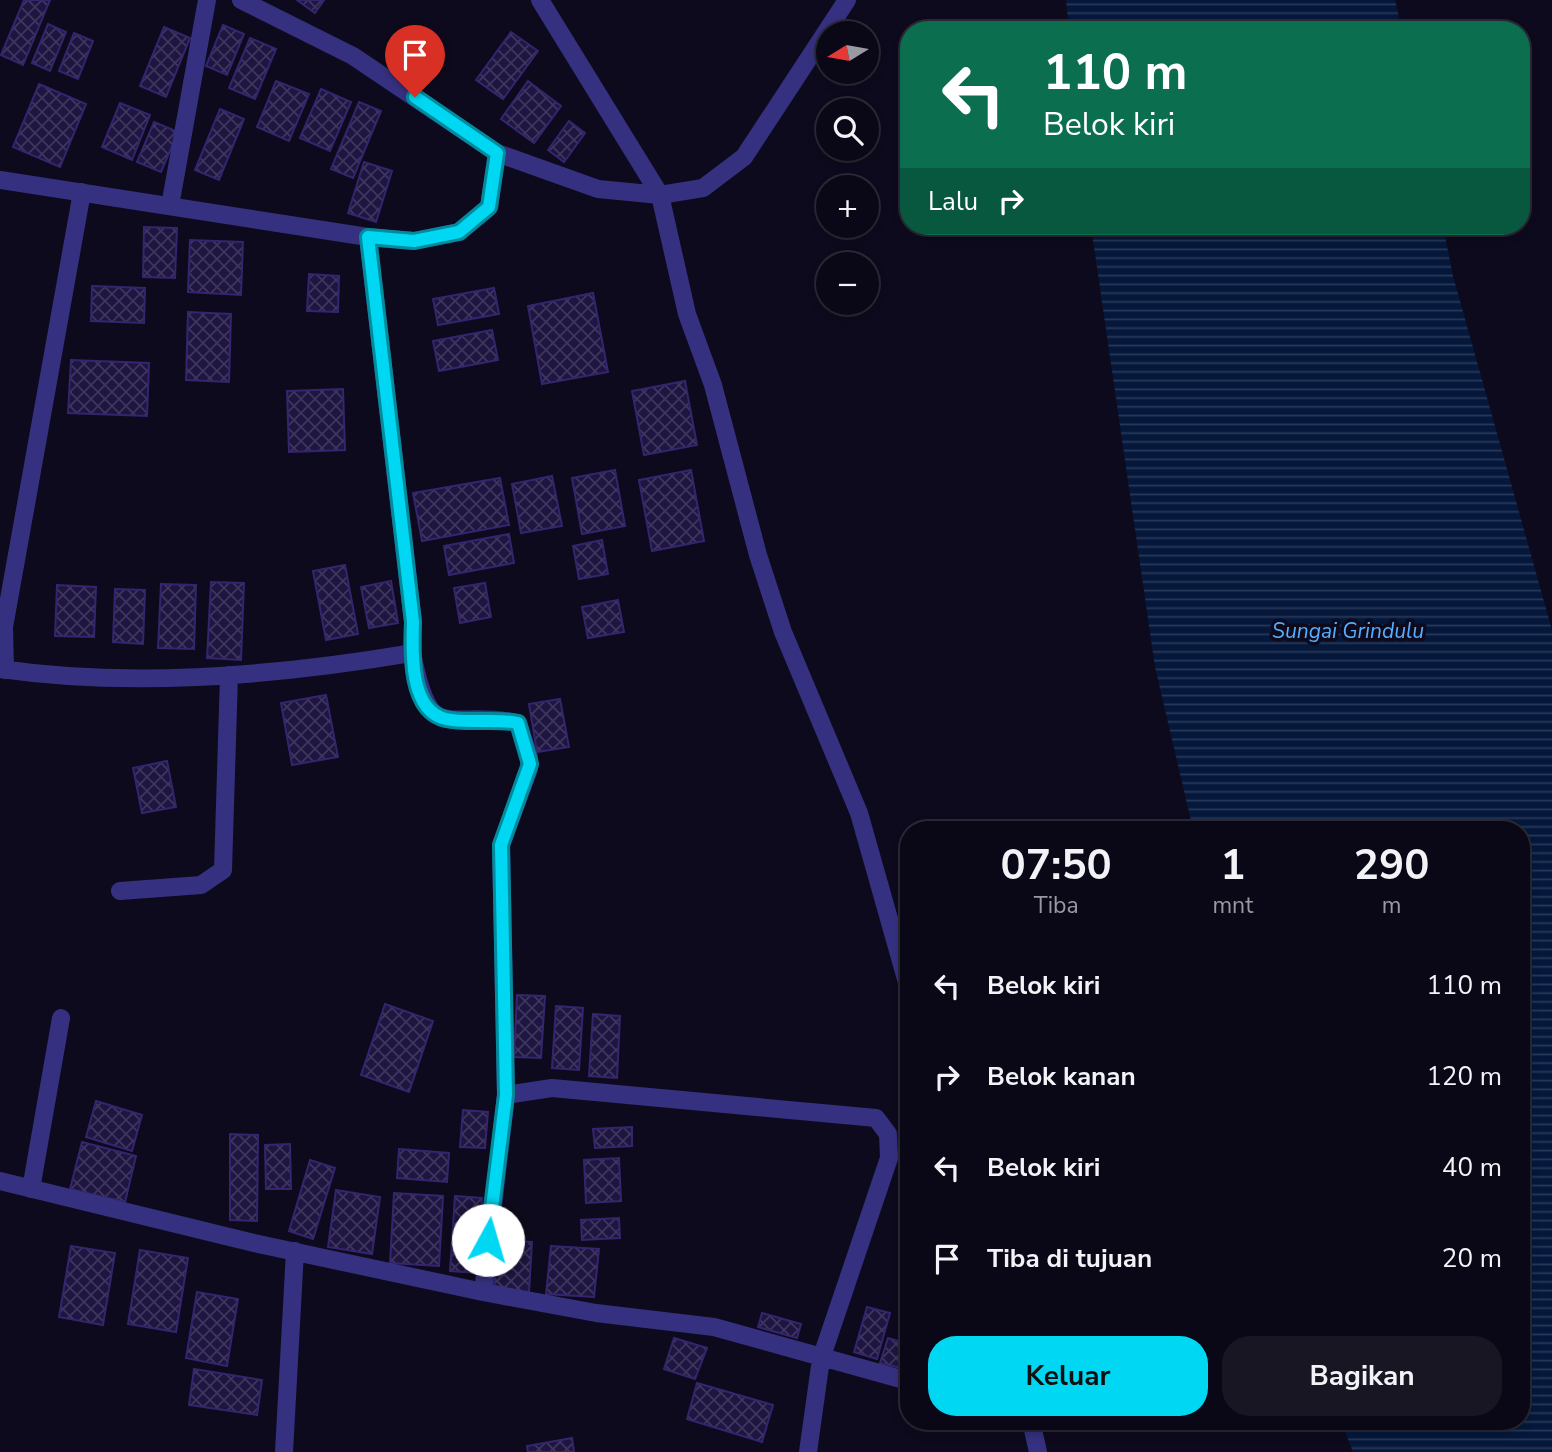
<!DOCTYPE html>
<html lang="id">
<meta charset="utf-8">
<style>
:root{--surface:#0a0816;--page:#181623;--text:#f1f3f6;--muted:#999aa1;--line:#2a2935;--accent:#00d7f2}
body{margin:0;font-family:"Nunito Sans",sans-serif;background:var(--page);color:var(--text);height:100vh;display:flex;flex-direction:column;font-size:26px;white-space:nowrap}
*{box-sizing:border-box;margin:0}
p{font-size:23px;color:var(--muted)}
.icon{flex:none;width:38px;height:38px;fill:none;stroke:currentColor;stroke-width:2;stroke-linecap:round;stroke-linejoin:round}
.map{position:relative;flex:1;overflow:hidden}
.sheet{position:absolute;left:900px;top:821px;width:630px;height:609px;display:flex;flex-direction:column;background:var(--surface);border-radius:28px;box-shadow:0 4px 10px #0003,0 0 0 2px var(--line)}
.sheet>*{flex:none}
.banner{position:absolute;left:900px;top:21px;width:630px;height:214px;border-radius:28px;box-shadow:0 4px 10px #0003,0 0 0 2px var(--line);background:#0b6e4f;color:#fff;overflow:hidden}
.needle{width:46px;rotate:259deg}
.fabs{position:absolute;left:816px;top:21px;display:grid;gap:14px}
.fabs a{display:grid;place-items:center;width:63px;height:63px;border-radius:50%;background:var(--surface);box-shadow:0 4px 10px #0003,0 0 0 2px var(--line);font-size:35px}
.pin{position:absolute;display:grid;place-items:center;width:60px;height:60px;color:#fff;margin:-72px -30px;border-radius:50% 50% 50% 0;rotate:-45deg;box-shadow:0 0 7px #0007}
.pin .icon{rotate:45deg}
.me{position:absolute;width:77px;margin:-38px;rotate:6deg;stroke-linejoin:round;filter:drop-shadow(0 0 5px #0008)}
.turn{display:flex;align-items:center;gap:24px;height:147px;padding:0 28px;font-size:32px}
.turn .icon{width:91px;height:91px;stroke-width:2.5}
.turn b{display:block;font-size:49px;line-height:60px}
.then{display:flex;align-items:center;height:66px;padding:0 28px;background:#0003;gap:14px;font-size:26px}
.eta{display:flex;justify-content:space-evenly;align-items:center;height:119px;text-align:center}
.eta b{font-size:42px;font-weight:700;line-height:49px}
.action{display:flex;gap:14px;margin-top:auto;padding:14px 28px}
.action a{flex:1;height:80px;border-radius:28px;background:var(--accent);color:#111;font-size:28px;font-weight:700;line-height:80px;text-align:center}
.action a+a{background:var(--page);color:var(--text)}
ul{padding:0;list-style:none}
li{display:flex;align-items:center;gap:21px;height:91px;padding:0 28px}
li div{flex:1}
li b{display:block;font-size:26px}
li em{font-style:normal}
.map>svg:first-child{display:block}
</style>
<div class="map">
<svg width="1552" height="1452" viewBox="0 0 1552 1452">
<defs>
<pattern id="water-rules" width="6" height="5" patternUnits="userSpaceOnUse" patternTransform="scale(1.75)"><rect width="6" height="5" fill="#05183b"/><path d="M0 2.5h6" fill="none" stroke="#283858"/></pattern>
<pattern id="building-cross-hatch" width="8" height="8" patternUnits="userSpaceOnUse" patternTransform="scale(1.75)"><rect width="8" height="8" fill="#1e1540"/><path d="M0 0l8 8M0 8l8-8" fill="none" stroke="#3e365d"/></pattern>
</defs>
<rect width="100%" height="100%" fill="#0e0a1d"/>
<!-- water -->
<path fill="url(#water-rules)" d="M1066 0H1395L1402 30H1069Z
M1091 226H1443L1453 276 1552 630V1452H1353L1341 1421H1521V830L1193 829 1155 667Z"/>
<!-- building -->
<path fill="url(#building-cross-hatch)" stroke="#34256e" stroke-width="2" d="M24 0H50L23 65 1 55Z
M297 0H324L315 13Z
M48 24 66 32 50 71 32 63Z
M223 25 244 34 227 75 206 66Z
M164 27 190 38 166 97 140 86Z
M511 32 538 51 503 99 476 80Z
M74 33 93 41 78 79 59 71Z
M250 38 276 49 255 99 229 88Z
M276 81 309 94 289 141 257 127Z
M528 81 561 106 534 143 501 119Z
M39 84 86 104 60 167 13 147Z
M321 89 351 102 330 151 300 138Z
M359 102 381 111 353 178 331 169Z
M120 103 150 115 132 160 102 147Z
M220 109 244 119 219 180 195 170Z
M569 121 585 133 564 162 548 150Z
M154 122 178 132 161 172 137 162Z
M364 162 392 171 376 222 348 213Z
M144 227 177 228 175 278 143 277Z
M190 240 243 242 241 295 188 292Z
M309 274 339 276 338 312 307 311Z
M92 286 145 288 144 323 91 321Z
M494 288 499 314 438 325 433 299Z
M593 293 608 372 542 384 528 306Z
M188 312 231 314 229 382 186 380Z
M492 330 498 360 439 371 433 341Z
M71 360 149 363 147 416 68 413Z
M685 381 697 445 644 455 632 391Z
M343 389 345 450 289 452 287 391Z
M615 470 625 526 582 534 572 478Z
M691 470 704 541 652 551 639 480Z
M552 476 562 526 521 533 512 484Z
M500 478 509 525 422 541 413 493Z
M509 534 514 563 449 575 444 546Z
M602 540 608 574 579 579 573 546Z
M345 565 358 634 326 640 313 571Z
M391 581 398 623 369 628 361 587Z
M211 582 244 583 241 660 207 658Z
M485 583 491 617 460 623 454 588Z
M161 584 196 585 194 649 158 648Z
M57 585 96 587 94 637 55 636Z
M115 589 145 590 143 644 113 642Z
M618 600 624 632 588 638 582 607Z
M326 695 338 757 292 765 281 703Z
M560 699 569 747 537 752 529 704Z
M167 761 176 807 142 813 133 768Z
M517 995 545 996 541 1058 514 1057Z
M385 1004 433 1021 409 1092 361 1075Z
M556 1006 583 1008 579 1070 552 1068Z
M593 1014 620 1016 617 1078 589 1076Z
M96 1101 142 1115 132 1151 86 1137Z
M463 1110 488 1112 485 1148 460 1147Z
M632 1127V1146L595 1148 593 1129Z
M230 1134 258 1135 257 1221 230 1220Z
M82 1142 136 1156 125 1202 70 1189Z
M290 1144 291 1189H266L265 1145Z
M399 1149 449 1153 447 1182 397 1178Z
M619 1158 621 1201 586 1203 584 1160Z
M310 1160 335 1168 313 1239 289 1231Z
M336 1190 380 1197 372 1254 328 1247Z
M394 1193 443 1196 439 1266 390 1263Z
M455 1196 482 1198 478 1273 450 1271Z
M619 1218 620 1238 582 1240 581 1220Z
M496 1240 532 1242 529 1292 494 1290Z
M71 1246 115 1253 103 1325 59 1317Z
M551 1246 599 1249 594 1297 546 1294Z
M140 1250 188 1258 176 1332 128 1324Z
M197 1292 238 1299 227 1366 186 1358Z
M867 1307 890 1313 877 1359 854 1352Z
M762 1313 801 1324 797 1338 758 1327Z
M674 1338 707 1348 695 1379 664 1369Z
M888 1338 908 1344 901 1368 880 1363Z
M194 1369 262 1380 257 1415 189 1405Z
M697 1383 773 1405 762 1442 687 1419Z
M572 1438 574 1452H528L527 1446Z"/>
<g fill="none" stroke-linecap="round" stroke-linejoin="round">
<!-- street -->
<path stroke="#353180" stroke-width="18" d="M241 0 353 56 497 153 598 189 660 195 703 188 744 157 847 0
M540 0 660 195 687 314 713 385 758 555 783 632 859 813 908 986
M0 180 368 237 414 241 459 232 489 207 497 153
M170 206 207 0
M412 653C431 749 445 708 518 723L529 757V769L501 845 506 1095
M0 669C131 688 282 675 412 653L413 622 368 237
M5 670 4 627 82 192
M120 891 201 885 223 870 229 675
M0 1181 254 1243 483 1292 596 1313 714 1327 908 1381
M31 1189 61 1018
M483 1292 506 1095 552 1088 876 1118 888 1134 889 1158 821 1359 808 1452
M1031 1421 1038 1452
M284 1452 295 1251"/>
</g>
<g fill="none" stroke-linecap="round" stroke-linejoin="round">
<!-- route casing -->
<g stroke="#008c9d" stroke-width="18">
<path id="route" d="M415 97 497 153 489 207 459 232 414 241 368 237 413 622C412 651 409 711 446 719 469 724 495 718 518 723L530 764 501 845 506 1095 488 1240"/>
</g>
<!-- route -->
<use href="#route" stroke="#00d7f2" stroke-width="12"/>
</g>
<g text-anchor="middle" dominant-baseline="central" stroke-width="7" stroke-linejoin="round" paint-order="stroke">
<!-- water labels -->
<g font-size="21" font-style="italic" fill="#55aeff" stroke="#0e0a1d">
<text x="1348" y="631">Sungai Grindulu</text>
</g>
</g>
</svg>
<div class="fabs">
<a><svg class="needle" viewBox="-14 -14 28 28"><path d="M0-13l5 13h-10z" fill="#e53935"/><path d="M0 13l5-13h-10z" fill="#999aa1"/></svg></a>
<a><svg class="icon" aria-label="search" viewBox="0 0 24 24"><circle cx="10" cy="10" r="6"/><path d="M15 15l6 6"/></svg></a>
<a>+</a>
<a>−</a>
</div>
<div class="pin" style="left:415px;top:97px;background:#d93025"><svg class="icon" aria-label="arrive" viewBox="0 0 24 24"><path d="M6 21V4h12l-3 4 3 4H6"/></svg></div>
<svg class="me" style="left:488px;top:1240px" viewBox="-20 -20 40 40"><circle r="19" fill="#fff"/><path d="M0-13L10 11 0 6-10 11z" fill="#00d7f2"/></svg>
<div class="banner">
<div class="turn"><svg class="icon" aria-label="left" viewBox="0 0 24 24"><path d="M17 20v-9H6M10 6l-5 5 5 5"/></svg><div><b>110 m</b>Belok kiri</div></div>
<div class="then">Lalu<svg class="icon" aria-label="right" viewBox="0 0 24 24"><path d="M7 20v-9h11M14 6l5 5-5 5"/></svg></div>
</div>
<section class="sheet">
<div class="eta">
<div><b>07:50</b><p>Tiba</p></div>
<div><b>1</b><p>mnt</p></div>
<div><b>290</b><p>m</p></div>
</div>
<ul>
<li><svg class="icon" aria-label="left" viewBox="0 0 24 24"><path d="M17 20v-9H6M10 6l-5 5 5 5"/></svg><div><b>Belok kiri</b></div><em>110 m</em></li>
<li><svg class="icon" aria-label="right" viewBox="0 0 24 24"><path d="M7 20v-9h11M14 6l5 5-5 5"/></svg><div><b>Belok kanan</b></div><em>120 m</em></li>
<li><svg class="icon" aria-label="left" viewBox="0 0 24 24"><path d="M17 20v-9H6M10 6l-5 5 5 5"/></svg><div><b>Belok kiri</b></div><em>40 m</em></li>
<li><svg class="icon" aria-label="arrive" viewBox="0 0 24 24"><path d="M6 21V4h12l-3 4 3 4H6"/></svg><div><b>Tiba di tujuan</b></div><em>20 m</em></li>
</ul>
<div class="action"><a>Keluar</a><a>Bagikan</a></div>
</section>
</div>
